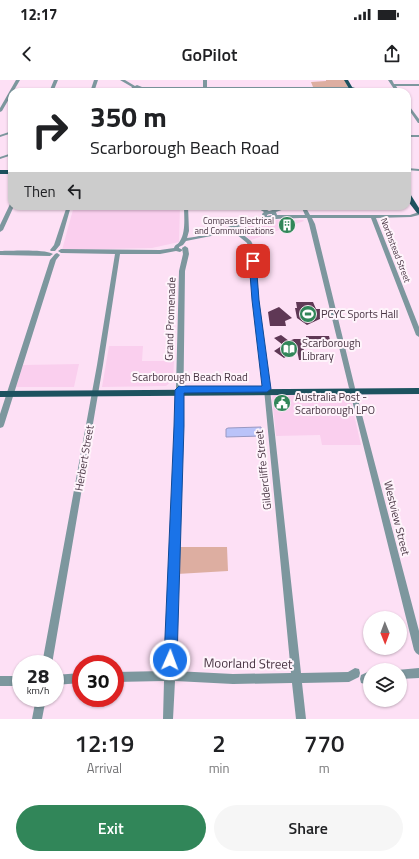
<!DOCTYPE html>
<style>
:root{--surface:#fff;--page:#f6f6f6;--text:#202124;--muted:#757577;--accent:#318659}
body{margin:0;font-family:"Titillium Web",sans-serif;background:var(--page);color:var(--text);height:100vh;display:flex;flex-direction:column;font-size:15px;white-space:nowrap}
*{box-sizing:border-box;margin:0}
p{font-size:13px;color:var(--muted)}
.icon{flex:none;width:22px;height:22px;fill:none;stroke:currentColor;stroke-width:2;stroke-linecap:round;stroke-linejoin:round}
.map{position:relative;height:639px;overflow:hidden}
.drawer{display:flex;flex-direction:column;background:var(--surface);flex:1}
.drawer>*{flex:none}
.guide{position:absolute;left:8px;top:8px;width:403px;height:122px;border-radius:12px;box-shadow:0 1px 3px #0004;background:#fff;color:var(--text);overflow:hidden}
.needle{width:26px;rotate:179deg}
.tools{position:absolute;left:363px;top:531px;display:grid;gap:8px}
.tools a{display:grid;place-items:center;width:44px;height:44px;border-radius:50%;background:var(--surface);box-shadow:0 1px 3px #0004;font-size:20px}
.speed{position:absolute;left:12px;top:575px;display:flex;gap:8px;font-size:20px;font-weight:700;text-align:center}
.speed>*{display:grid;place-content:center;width:52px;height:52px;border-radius:50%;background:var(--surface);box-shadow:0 1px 3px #0004;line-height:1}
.speed small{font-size:10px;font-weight:400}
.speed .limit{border:6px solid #d22;background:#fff;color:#111}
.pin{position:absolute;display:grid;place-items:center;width:34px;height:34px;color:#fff;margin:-17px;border-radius:8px;box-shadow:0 2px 6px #0006}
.me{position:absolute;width:44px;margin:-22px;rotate:2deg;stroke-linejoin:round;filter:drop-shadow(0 0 3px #0008)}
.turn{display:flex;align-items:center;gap:14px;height:84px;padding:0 16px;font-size:18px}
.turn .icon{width:52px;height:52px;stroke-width:2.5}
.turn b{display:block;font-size:28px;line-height:34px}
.then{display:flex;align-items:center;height:38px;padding:0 16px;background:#0003;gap:8px;font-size:15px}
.eta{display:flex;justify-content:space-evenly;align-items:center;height:68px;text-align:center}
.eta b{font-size:24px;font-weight:600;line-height:28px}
.primary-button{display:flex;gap:8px;margin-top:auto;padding:8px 16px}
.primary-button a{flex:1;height:46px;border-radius:24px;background:var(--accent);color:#fff;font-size:16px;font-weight:600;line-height:46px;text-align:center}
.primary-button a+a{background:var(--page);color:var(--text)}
.status{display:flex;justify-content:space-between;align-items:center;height:28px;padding:0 20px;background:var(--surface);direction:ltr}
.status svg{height:11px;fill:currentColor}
header{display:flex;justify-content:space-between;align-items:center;height:52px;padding:0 16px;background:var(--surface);font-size:18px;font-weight:600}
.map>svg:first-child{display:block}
</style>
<div class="status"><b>12:17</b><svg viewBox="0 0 49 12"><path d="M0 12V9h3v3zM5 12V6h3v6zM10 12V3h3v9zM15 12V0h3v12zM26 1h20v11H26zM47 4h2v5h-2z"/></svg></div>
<header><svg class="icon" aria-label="back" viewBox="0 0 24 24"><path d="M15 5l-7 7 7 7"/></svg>GoPilot<svg class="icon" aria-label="share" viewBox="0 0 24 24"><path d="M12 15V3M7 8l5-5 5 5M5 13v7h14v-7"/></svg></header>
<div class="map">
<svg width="419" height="639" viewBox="0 0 419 639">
<rect width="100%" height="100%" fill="#fde0f5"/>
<!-- built -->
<path fill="#facfee" d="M74 126H180L179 162 152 168 62 170Z
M266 140H303L304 141 251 160 237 149Z
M109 266H143L142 281H174L173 300 166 306 102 307Z
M79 284 74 307H16L23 285Z
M274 315H347L350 317 361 365H322L320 355 276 356 272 317Z"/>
<!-- green -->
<path fill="#ddaea1" d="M326 0H345L348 7H313L311 2 326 1Z
M177 467H227L228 491 177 494Z"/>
<!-- water -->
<path fill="#bac3f9" stroke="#9898c2" d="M261 347 262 356 226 357V349L228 348Z"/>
<!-- building -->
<path fill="#5f3855" d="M296 222H313L316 229H320L322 238 307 245 297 238 295 228H297Z
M279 227 292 238 285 241 286 246H270L268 232Z
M281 255 289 261 294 259H306V256H329L331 264H324L323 262 303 264 305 280H299L297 270 284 278 274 271 283 265 274 258Z
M275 317H289L290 325H276Z"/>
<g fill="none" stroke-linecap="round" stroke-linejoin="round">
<!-- minor -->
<path fill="#7d979e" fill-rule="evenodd" d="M16 0H20L2 31 0 32V28Z
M54 0H58L53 12H49Z
M94 0H98L94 12H90Z
M120 0H125L135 6 137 5 142 7H203V0H207V7H353L355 8 353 9H207L205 10 203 9H141L133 10 131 9 132 7Z
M388 0H392L394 4H419V6H396L400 12H396Z
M407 23 419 39V43H418L407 27Z
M12 51V53L0 57V55Z
M407 55H419V57H407Z
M12 73V75L0 79V77Z
M407 88 419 89V91L407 90Z
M10 124H12V126H14L3 150 0 152V145Z
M67 126H71L60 165 55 171H51L50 170 54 165Z
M184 126H188L189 151 187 158C213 156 236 141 263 137L262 134 264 132 254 126H260L269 131 286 126H293L276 132 277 135H305L301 126H305L310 135H410L419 132V135L411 137 376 138 419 247V257L416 255 371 138H312L315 144 355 308 354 310 356 312 419 551V575L416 573 414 570 350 312 351 310 349 308 309 144 307 138C281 138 259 139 235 148L251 161 255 169 259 220 270 309 301 593 348 592 355 588 359 589 360 593 359 597 349 602 302 603 306 639H296L292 603 233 604 175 601 173 639H163L164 601 115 602V592L165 591 175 346 179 191 183 174 182 168 185 166 188 168 189 174 185 191 183 346 175 591 233 594 291 593 264 309 253 220 249 169 247 163 230 149 211 156 186 161 183 165 179 167V168L183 170 180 172 176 171 160 174H120L103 285 52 584H42L97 285 115 174 61 173 58 171 61 169 160 170 174 168C175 164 178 165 180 161 186 152 184 136 184 126ZM269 134H272V135L267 136V135Z
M0 171C12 171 44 169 53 174L50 176 0 175Z
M57 173 60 175 56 180 4 345 3 347 0 348V334L50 180 55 174Z
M419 588V598L400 599V590H397Z
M370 591V602L365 604 361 603 360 599 361 595Z
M81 593V603L55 605V595Z
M0 596H21V606H0Z
M36 618H46L42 639H32Z"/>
<!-- major -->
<path fill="#1d525f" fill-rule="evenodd" d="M344 0H348L355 12H351Z
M0 90H12V94H0Z
M407 111 409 112 419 128V134L417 133 407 120Z
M419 308V314L0 317V311Z"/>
</g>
<!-- route -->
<path fill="#1a73e8" stroke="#114b97" d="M253 179 256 181 259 220 271 309 267 312 184 313V346L177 580 175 585 170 587 166 585 164 580 174 346 175 310 179 306H262L252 220 249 181Z"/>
<!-- icons -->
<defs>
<g id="building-disc" transform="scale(0.9)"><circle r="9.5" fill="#318659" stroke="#fef4fb"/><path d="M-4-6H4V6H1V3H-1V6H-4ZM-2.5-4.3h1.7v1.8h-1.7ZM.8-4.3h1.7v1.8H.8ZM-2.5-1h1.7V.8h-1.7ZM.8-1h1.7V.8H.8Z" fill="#fff"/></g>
<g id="stadium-disc" transform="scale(0.9)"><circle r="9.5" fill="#318659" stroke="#fef4fb"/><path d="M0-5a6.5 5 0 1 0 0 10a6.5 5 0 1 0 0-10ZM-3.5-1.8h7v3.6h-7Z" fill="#fff"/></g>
<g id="library-disc" transform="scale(0.9)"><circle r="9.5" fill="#318659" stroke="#fef4fb"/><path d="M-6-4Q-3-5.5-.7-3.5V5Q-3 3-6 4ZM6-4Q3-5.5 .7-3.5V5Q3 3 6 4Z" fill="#fff"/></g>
<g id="civic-disc" transform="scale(0.9)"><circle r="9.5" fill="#318659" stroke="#fef4fb"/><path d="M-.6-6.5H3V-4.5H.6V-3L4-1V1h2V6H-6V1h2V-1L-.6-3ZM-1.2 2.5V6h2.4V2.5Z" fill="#fff"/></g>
</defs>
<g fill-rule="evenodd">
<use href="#building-disc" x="287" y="145"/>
<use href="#stadium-disc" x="308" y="234"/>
<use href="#library-disc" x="289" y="269"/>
<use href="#civic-disc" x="282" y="323"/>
</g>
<g text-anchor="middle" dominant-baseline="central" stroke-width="4" stroke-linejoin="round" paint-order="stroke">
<!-- far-poi labels -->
<g font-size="9" fill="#473442" stroke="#fef4fb" text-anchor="end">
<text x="274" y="140">Compass Electrical<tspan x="274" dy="10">and Communications</tspan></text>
</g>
<!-- far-street labels -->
<g font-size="9" fill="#473442" stroke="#fef4fb">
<text transform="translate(396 170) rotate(69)">Northstead Street</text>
</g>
<!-- poi labels -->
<g font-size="11" fill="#473442" stroke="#fef4fb" text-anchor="start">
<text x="321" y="234">PCYC Sports Hall</text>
<text x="302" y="263">Scarborough<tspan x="302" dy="13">Library</tspan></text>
<text x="295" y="317">Australia Post -<tspan x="295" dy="13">Scarborough LPO</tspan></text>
</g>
<!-- street labels -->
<g font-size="11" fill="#473442" stroke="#fef4fb">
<text transform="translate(170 239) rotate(-88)">Grand Promenade</text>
<text x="190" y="297">Scarborough Beach Road</text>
<text transform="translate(84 378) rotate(-80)">Herbert Street</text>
<text transform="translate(263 390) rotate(-96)">Gildercliffe Street</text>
<text transform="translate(397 438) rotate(76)">Westview Street</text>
</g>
<!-- near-street labels -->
<g font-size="13" fill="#473442" stroke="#fef4fb">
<text transform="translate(248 583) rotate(1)">Moorland Street</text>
</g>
</g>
</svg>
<div class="tools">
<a><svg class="needle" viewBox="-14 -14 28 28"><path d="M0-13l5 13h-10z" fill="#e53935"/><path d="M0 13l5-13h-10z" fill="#757577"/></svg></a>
<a><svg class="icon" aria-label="layers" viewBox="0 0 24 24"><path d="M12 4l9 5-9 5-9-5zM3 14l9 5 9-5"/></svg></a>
</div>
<div class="speed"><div>28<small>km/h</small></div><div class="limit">30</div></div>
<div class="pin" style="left:253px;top:181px;background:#d93025"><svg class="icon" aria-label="arrive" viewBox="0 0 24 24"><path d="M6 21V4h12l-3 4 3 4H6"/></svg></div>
<svg class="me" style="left:170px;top:580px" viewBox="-20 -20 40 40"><circle r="17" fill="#1a73e8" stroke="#fff" stroke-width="3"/><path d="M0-11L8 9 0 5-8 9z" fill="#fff"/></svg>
<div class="guide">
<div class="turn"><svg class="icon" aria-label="right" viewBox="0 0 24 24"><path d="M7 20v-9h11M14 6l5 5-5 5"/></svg><div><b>350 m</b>Scarborough Beach Road</div></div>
<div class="then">Then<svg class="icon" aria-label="left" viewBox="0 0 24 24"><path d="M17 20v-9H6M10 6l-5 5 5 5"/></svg></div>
</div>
</div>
<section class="drawer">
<div class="eta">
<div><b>12:19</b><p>Arrival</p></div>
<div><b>2</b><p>min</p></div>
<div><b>770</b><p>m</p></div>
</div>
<div class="primary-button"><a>Exit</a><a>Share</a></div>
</section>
